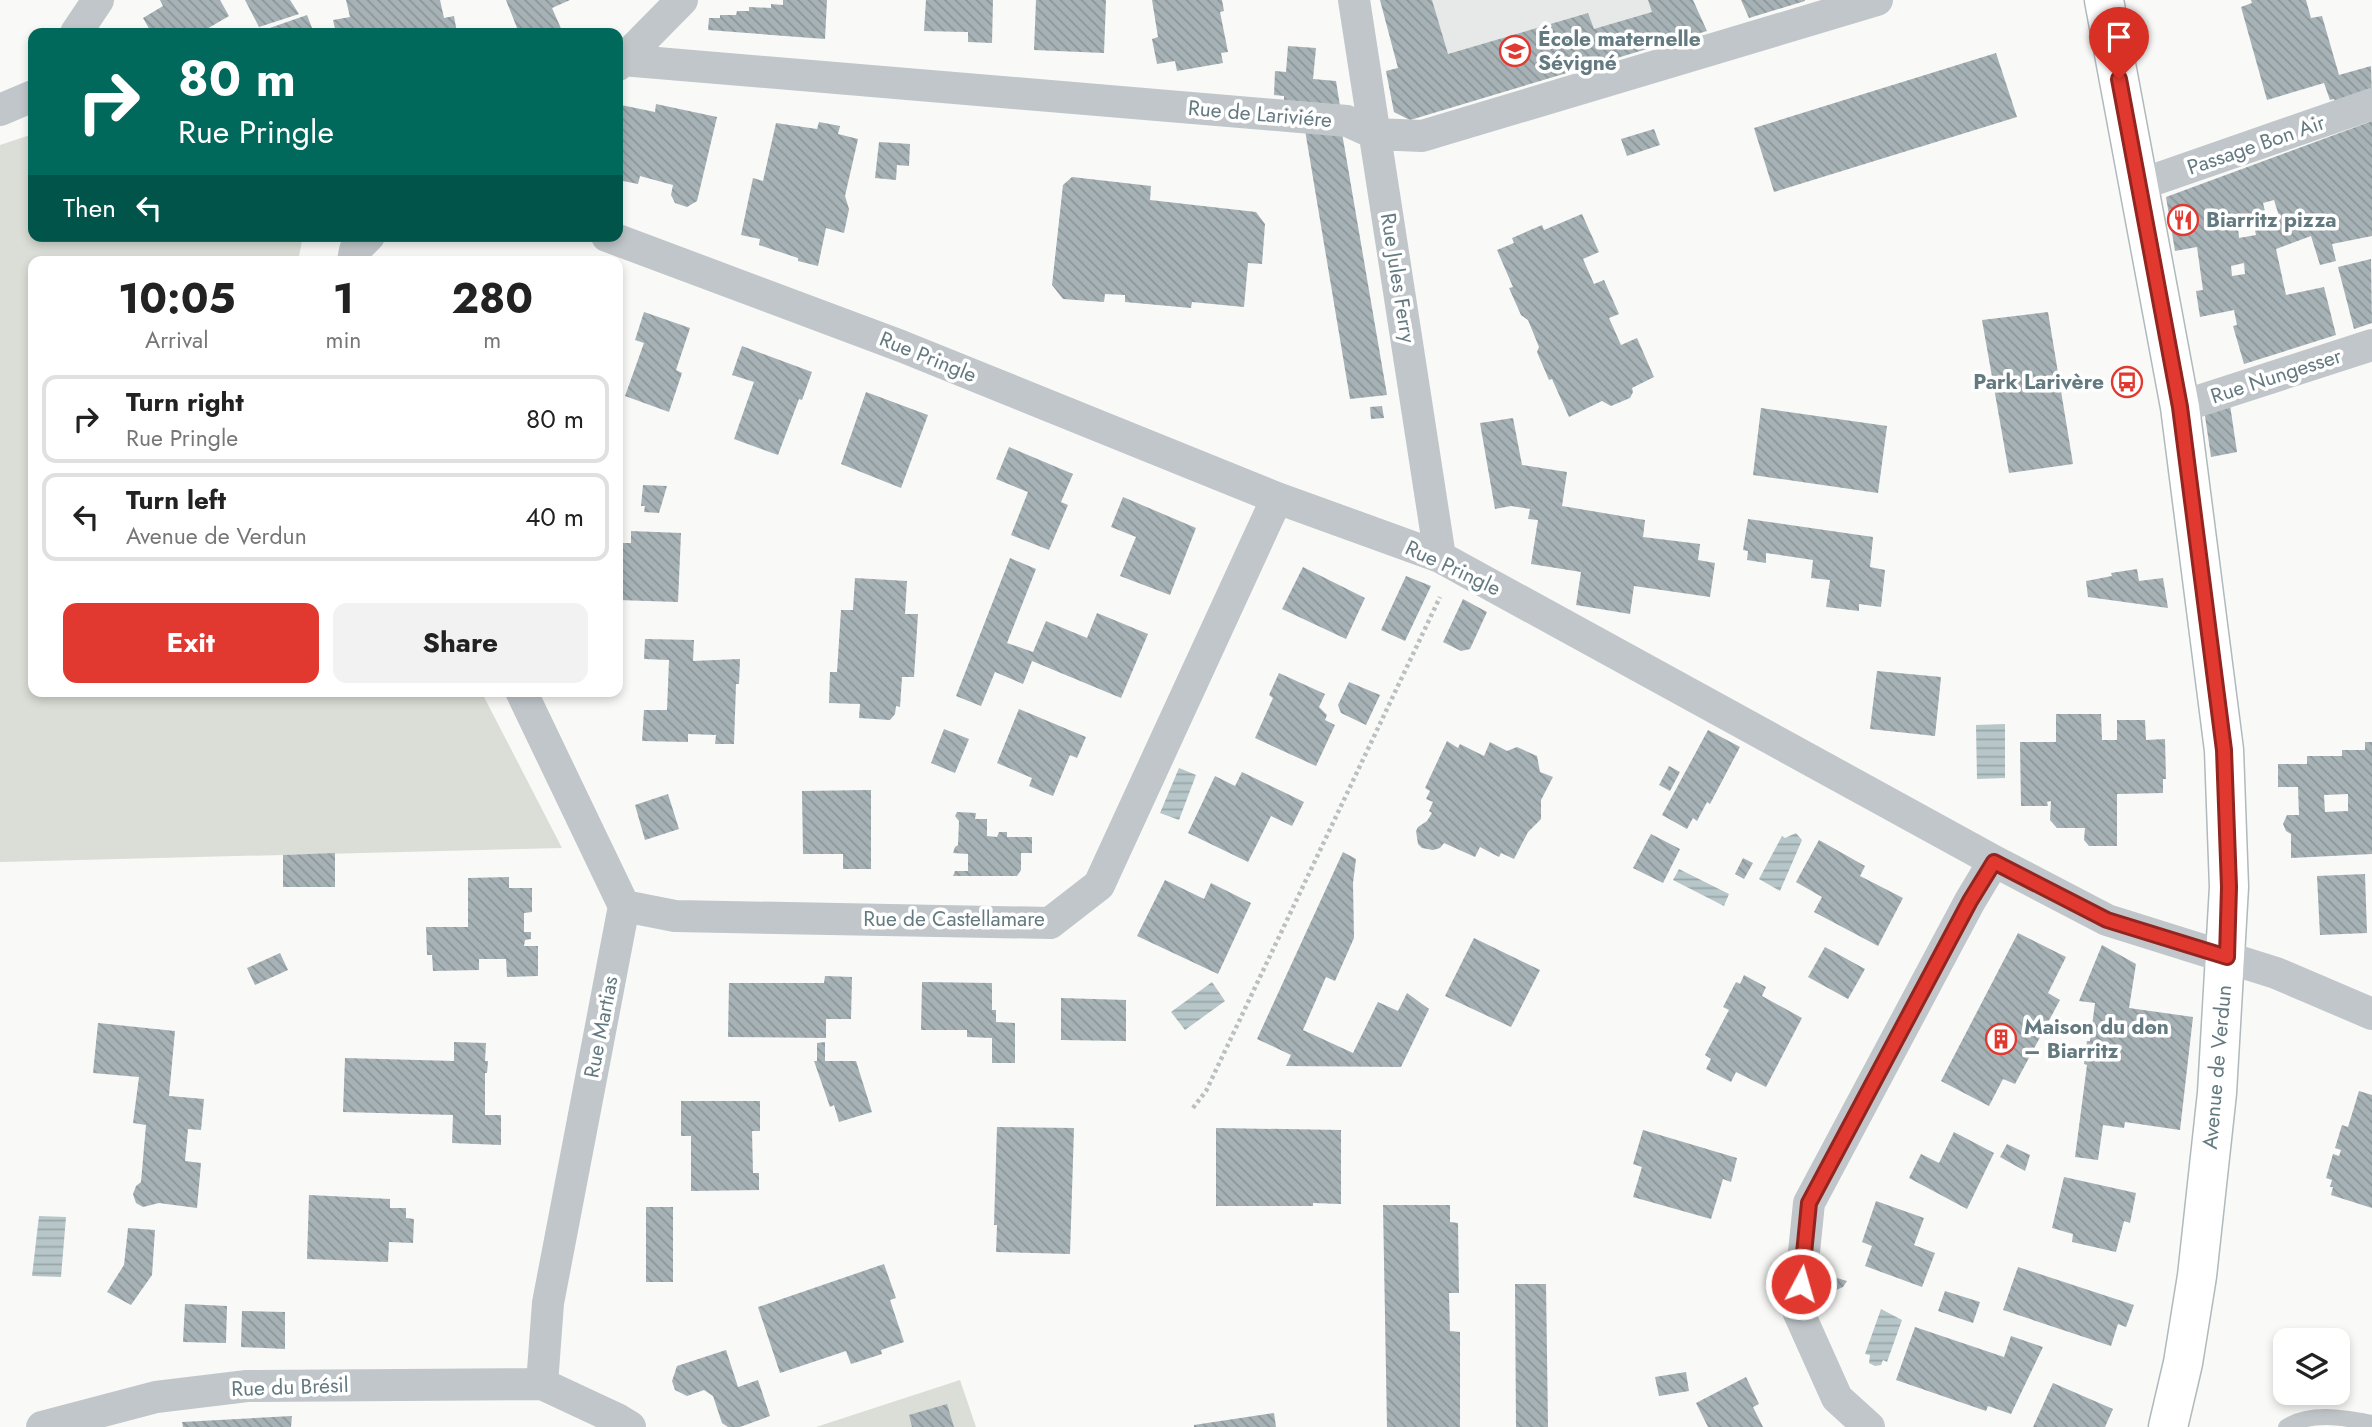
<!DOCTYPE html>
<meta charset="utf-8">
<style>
:root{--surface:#fff;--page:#f2f2f2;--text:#222;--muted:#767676;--line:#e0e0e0;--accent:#e1392f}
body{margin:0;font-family:Jost,sans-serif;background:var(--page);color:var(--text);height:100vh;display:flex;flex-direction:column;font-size:26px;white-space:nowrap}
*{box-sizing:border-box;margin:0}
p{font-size:23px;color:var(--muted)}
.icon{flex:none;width:38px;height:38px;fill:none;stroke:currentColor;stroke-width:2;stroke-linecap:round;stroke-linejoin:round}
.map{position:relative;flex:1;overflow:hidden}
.drawer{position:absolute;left:28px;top:256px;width:595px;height:441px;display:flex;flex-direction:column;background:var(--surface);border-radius:14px;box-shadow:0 4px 10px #0003}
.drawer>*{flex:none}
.banner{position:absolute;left:28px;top:28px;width:595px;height:214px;border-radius:14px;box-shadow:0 4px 10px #0003;background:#00695c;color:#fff;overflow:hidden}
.tools{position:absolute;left:2273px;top:1328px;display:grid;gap:14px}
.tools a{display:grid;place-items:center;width:77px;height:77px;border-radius:14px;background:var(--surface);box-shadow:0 4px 10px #0003;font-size:35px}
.pin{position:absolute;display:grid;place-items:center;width:60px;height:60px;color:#fff;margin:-72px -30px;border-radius:50% 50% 50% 0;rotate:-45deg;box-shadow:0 0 7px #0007}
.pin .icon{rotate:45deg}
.me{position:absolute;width:77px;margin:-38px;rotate:6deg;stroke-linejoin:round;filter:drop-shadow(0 0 5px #0008)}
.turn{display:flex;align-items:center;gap:24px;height:147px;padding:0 35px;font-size:32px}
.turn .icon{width:91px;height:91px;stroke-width:2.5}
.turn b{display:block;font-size:49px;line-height:60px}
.then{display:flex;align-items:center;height:66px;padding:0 35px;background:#0003;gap:14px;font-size:26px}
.eta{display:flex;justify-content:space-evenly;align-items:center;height:119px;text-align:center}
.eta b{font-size:42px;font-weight:700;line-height:49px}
.primary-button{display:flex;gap:14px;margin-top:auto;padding:14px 35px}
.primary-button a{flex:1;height:80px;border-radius:14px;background:var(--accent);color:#fff;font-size:28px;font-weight:700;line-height:80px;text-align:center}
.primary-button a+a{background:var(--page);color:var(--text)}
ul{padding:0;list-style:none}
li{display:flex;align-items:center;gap:21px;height:88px;margin:0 14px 10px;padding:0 21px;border:4px solid var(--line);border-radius:14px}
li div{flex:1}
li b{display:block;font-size:26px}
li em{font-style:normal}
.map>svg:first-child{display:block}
</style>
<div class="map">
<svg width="2372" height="1427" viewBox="0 0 2372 1427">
<defs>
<pattern id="water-rules" width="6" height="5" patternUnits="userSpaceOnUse" patternTransform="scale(1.75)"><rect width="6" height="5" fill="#b7c6c8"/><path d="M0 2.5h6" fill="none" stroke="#98a6a8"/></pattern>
<pattern id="building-back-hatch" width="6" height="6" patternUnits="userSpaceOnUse" patternTransform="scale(1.75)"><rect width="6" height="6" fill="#a7b2b6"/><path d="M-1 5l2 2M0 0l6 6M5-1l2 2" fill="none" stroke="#8c9699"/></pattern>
</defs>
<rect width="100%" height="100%" fill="#f9f9f7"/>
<!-- built -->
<path fill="#e7e9e8" d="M1380 0H1678L1693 35 1410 120 1394 112 1386 71 1398 68Z"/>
<!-- green -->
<path fill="#daded6" d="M33 134V236H306L302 241 298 261H33V691H481L562 848 0 862V145Z
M960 1380 976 1427H816Z"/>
<!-- water -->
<path fill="url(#water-rules)" d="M2005 724V778L1977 779 1976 725Z
M1179 768 1196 775 1179 820 1160 813Z
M1796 833 1802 840 1780 891 1759 879 1782 836 1785 838Z
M1679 869 1729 894 1724 906 1673 880Z
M1212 982 1225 1001 1185 1030 1171 1012Z
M39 1216 66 1217 61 1277 32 1276Z
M1881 1309 1902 1320 1887 1362 1883 1360 1881 1365 1875 1366 1869 1363 1870 1355 1865 1354Z"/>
<!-- building -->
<path fill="url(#building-back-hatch)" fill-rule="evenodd" d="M160 0H220L229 16 200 33H148L151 32 143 18 163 6Z
M245 0H290L299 14 259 27Z
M346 0H440L444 18 454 16 457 33H336L333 20 350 17Z
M506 0H570L552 8 563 33H519Z
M783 0H827L825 39 708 30 709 18H720V15H736L737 11H749V7L771 8V4L783 5Z
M926 0H993L992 43 968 42V32L924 31Z
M1036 0H1106L1104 53 1034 50Z
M1152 0H1222L1224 11 1220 12 1228 52 1221 53 1223 63 1177 71 1175 61 1157 64 1152 39 1158 37Z
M1380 0H1432L1448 54 1588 13 1594 29 1652 12 1648 0H1693L1707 31 1410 120 1394 112 1386 71 1398 68Z
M1741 0H1805V1L1749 18Z
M2251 0H2306L2311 18 2322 16 2339 75 2371 66 2372 95 2338 107 2334 99 2330 100 2324 83 2267 100 2241 7 2252 3Z
M307 15 314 33H265L264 30Z
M1288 46 1316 48 1313 79 1336 81 1340 106 1284 102V96L1274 95 1275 71 1286 72Z
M1996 53 2017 117 1774 192 1754 128Z
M656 104 717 117 697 201 687 207 675 203 671 195 673 185 640 176 638 184 618 180V117L621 105 655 112Z
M2372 121V236L2332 244 2336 261 2320 265 2311 236 2276 249 2286 295 2324 287 2336 335 2244 364 2233 326 2237 325 2234 310 2200 317 2196 291 2203 290 2197 247 2175 251 2166 197ZM2274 200 2279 216 2267 220 2263 203ZM2254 225 2256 235 2239 238 2238 228ZM2244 263 2245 274 2232 276 2231 266Z
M819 122 840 126 838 134 858 139 845 196 849 209 844 233 826 228 818 266 798 261V258L759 245 760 239 741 235 753 178 763 181 776 123 817 129Z
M1654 129 1660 145 1627 156 1621 139Z
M1305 130 1342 133 1387 395 1350 399Z
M879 142 910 144 909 166 897 165 896 180 875 178Z
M1072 177 1151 186 1150 200 1256 212 1265 224 1262 264 1248 263 1244 307 1192 302 1191 308 1125 302V295L1105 294 1104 302 1063 299 1052 285 1063 185Z
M1582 214 1599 252 1583 259 1594 284 1604 280 1619 314 1609 318 1621 345 1637 338 1654 377 1632 388 1633 392 1630 398 1611 406 1602 401 1569 417 1552 379 1549 380 1537 352 1539 347 1528 320 1521 315 1509 288 1513 287 1497 250 1514 243 1512 238 1542 225 1544 230Z
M2371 259 2372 323 2354 329 2338 267Z
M644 312 690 328 676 370 682 373 669 412 625 396 644 343 635 340Z
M2048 312 2073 464 2009 473 1982 320Z
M742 346 812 372 802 400 799 399 778 455 734 439 754 382 732 375Z
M866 392 928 415 901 488 841 464Z
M2230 405 2237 452 2211 457 2204 409Z
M1382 406 1384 418 1371 419 1370 407Z
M1761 408 1887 426 1878 493 1753 475Z
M1513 418 1522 465 1567 472 1562 506 1645 520 1643 537 1700 544 1698 560 1715 563 1710 597 1634 586 1630 614 1576 605 1581 572 1531 564 1538 520 1528 519 1530 509 1511 506 1495 509 1480 423Z
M1009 447 1073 474 1061 502 1068 505 1049 550 1011 535 1028 492 996 479Z
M643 485 667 486 659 513 644 512 645 506H641Z
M1123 497 1196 528 1170 595 1120 576 1136 537 1111 527Z
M1748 519 1873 537 1870 567 1885 570 1881 607 1859 604V611L1826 607 1830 580 1811 578 1813 560 1766 553V563L1747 560 1748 551 1743 550Z
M631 531 681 533 678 602 618 600V543H631Z
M1010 558 1036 569 1007 643 1033 652 1046 621 1087 638 1097 613 1148 634 1121 698 1032 661 1023 684 995 672 981 706 956 696Z
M1303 567 1365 598 1346 639 1282 609Z
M2137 569 2139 581 2163 578 2168 608 2088 597 2086 581 2112 576 2111 573Z
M1406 576 1431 586 1405 641 1381 630Z
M855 578 907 581 905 614H918L914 677H902L900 707 896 706 895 714 890 720 859 718 860 704 829 703 830 672H837L841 610H853Z
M1463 599 1487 612 1470 649 1461 651 1443 642Z
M645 639 694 640 693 661 740 659 739 684H736L734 744H715L716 735 688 734V742L642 741 644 710H667L669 660 644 659Z
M1877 671 1941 677 1935 736 1870 729Z
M1279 673 1325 694 1319 707 1327 715 1325 720 1335 725 1316 766 1255 738 1273 698 1269 695Z
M1349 682 1380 695 1366 725 1341 713 1338 705Z
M1019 709 1086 737 1077 758 1070 755 1053 796 1029 786 1032 778 997 763Z
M2056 714H2101L2102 740H2117V720H2145L2146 740 2165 739 2166 779H2163V793L2117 794V846H2089L2084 840 2085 828H2057L2050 820 2051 801 2047 802 2048 806H2021L2020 742H2056Z
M944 729 969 739 955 773 931 763Z
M1708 730 1740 747 1710 804 1707 802 1697 821 1693 818 1687 829 1662 815Z
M1447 741 1458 748 1460 744 1484 756 1490 742 1507 751 1517 747 1537 756 1540 772 1553 777 1541 800V819L1528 832 1514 859 1501 853 1499 857 1480 847 1475 857 1444 843 1440 848 1433 850 1422 848 1418 844 1416 831 1418 827 1427 821 1432 813 1429 811 1433 802 1426 799 1430 791 1425 788Z
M2365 742H2372V854L2291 858V834L2286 831 2283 824 2287 815H2299L2298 787H2278V764H2307V756H2342V750H2365ZM2348 794V811L2325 812 2324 795Z
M1669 766 1680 772 1670 791 1659 785Z
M1242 772 1304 802 1292 826 1271 816 1248 862 1188 833 1215 776 1235 786Z
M871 790V869H843V854H803L802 791Z
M668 794 679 829 645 840 635 805Z
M957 812 976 813 975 819H987V836L997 837 999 832H1007V837H1032V853H1021V870L1017 876H953L955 871H968V854L953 853 955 847 958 845 959 821 955 816Z
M1651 834 1680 849 1663 883 1633 868Z
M1819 840 1865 866 1860 876 1903 898 1878 946 1814 912 1822 897 1796 882Z
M1343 852 1356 859 1353 883 1354 938 1335 981 1326 977 1303 1030 1353 1053 1378 1002 1398 1011 1407 993 1429 1009 1401 1067 1286 1066 1291 1055 1257 1039Z
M335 853V887H283V855Z
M1743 858 1753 863 1744 879 1735 874Z
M2365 874 2367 933 2320 935 2317 876Z
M509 877V888H532V912L524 913V932H531V939L525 940 524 946H538V976L507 977 506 959H479V970L433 971 432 955H427L426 927H468V878Z
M1165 880 1204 899 1211 883 1251 903 1218 974 1137 936Z
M2018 933 2066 957 2048 993 2060 1000 2015 1084 2003 1079 1989 1106 1941 1081Z
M1474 938 1540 970 1511 1027 1445 996Z
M2102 945 2136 964 2129 1008 2193 1017 2180 1130 2125 1122 2124 1128 2103 1125 2098 1160 2075 1157 2087 1065 2084 1064 2087 1041H2090L2095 1003 2079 1001Z
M1825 947 1865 969 1848 999 1808 977Z
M280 953 288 970 255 985 247 968Z
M1744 975 1766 987 1762 996 1802 1018 1766 1087 1736 1072 1731 1082 1706 1069 1711 1059 1705 1055 1729 1010 1723 1007 1736 982 1740 984Z
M825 976 852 977 851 1019H826V1038L728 1037 729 983H824Z
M922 982 992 983V1010H996V1022L1015 1023V1063H992V1038L967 1037V1030H921Z
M1061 998 1126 1000V1041L1061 1040Z
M98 1023 175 1031 169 1096 204 1099 201 1130 188 1129 185 1161 201 1163 197 1208 159 1203 143 1207 136 1203 133 1194 136 1186 141 1182 146 1125 133 1123 139 1077 93 1073Z
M454 1042 486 1043 485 1061H488L487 1073H485V1115H501V1145L452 1143 453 1115 343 1112 345 1058 454 1061Z
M825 1042V1061H856L872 1112 839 1122 834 1105 830 1107 814 1061H817V1043Z
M2359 1091 2372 1095V1208L2331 1195 2333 1187H2330L2332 1180 2326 1178 2333 1154 2339 1156 2341 1150 2335 1148 2342 1125 2348 1127Z
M681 1101H760V1131H752L753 1173H759V1190L691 1191V1136H681Z
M997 1127 1074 1128 1070 1254 996 1252 997 1225H994Z
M1216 1128 1341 1130V1204L1313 1203V1206H1216Z
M1643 1130 1737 1158 1731 1182 1723 1179 1711 1219 1633 1197 1642 1167 1633 1164Z
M1954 1132 1994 1153 1967 1209 1909 1178 1921 1154 1939 1163Z
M2007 1144 2030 1155 2025 1171 2000 1157Z
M2064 1177 2136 1193 2130 1223 2124 1221 2116 1252 2072 1242 2073 1234 2052 1228Z
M309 1195 390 1199V1208H406V1218L414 1219 413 1243 389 1242 388 1262 307 1259Z
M1876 1201 1924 1218 1914 1245 1935 1253 1922 1287 1865 1266 1872 1246 1862 1242Z
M1383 1205H1450V1222L1458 1223 1459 1293H1449L1450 1331 1460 1332V1427H1387Z
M646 1207H673V1282H646Z
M128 1228 155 1230 152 1275 131 1305 107 1292 124 1265Z
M884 1264 896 1298 890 1300 904 1342 881 1350 882 1354 851 1364 846 1351 780 1373 758 1307Z
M2018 1267 2134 1305 2126 1327 2118 1324 2111 1346 2003 1310Z
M1827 1275 1847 1281 1843 1287 1827 1294Z
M1515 1284H1546L1548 1427H1516Z
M1945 1291 1980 1302 1973 1323 1938 1311Z
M185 1304 227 1306 226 1343 183 1342Z
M242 1311 285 1312V1349L241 1347Z
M1915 1327 2004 1357 2011 1336 2043 1347 2011 1414 1988 1406 1986 1411 1896 1380Z
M726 1350 738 1387 758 1380 770 1416 740 1427H728L722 1423 713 1396 704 1390 687 1396 675 1390 672 1381 677 1366Z
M1686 1372 1689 1391 1659 1396 1655 1377Z
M1746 1377 1759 1404 1753 1407 1763 1427H1708L1696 1403Z
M2053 1383 2113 1409 2105 1427H2033Z
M947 1404 954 1427H912L909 1415Z
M1274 1413 1276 1427H1194V1425Z
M292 1416 291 1427H183L182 1422Z"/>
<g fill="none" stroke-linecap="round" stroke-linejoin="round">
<!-- secondary casing -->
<g stroke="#b0b9bc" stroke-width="41">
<path id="secondary" d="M2104 0 2180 407 2224 750 2229 887 2217 1093 2197 1276 2183 1363 2168 1427"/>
</g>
<!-- path -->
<path stroke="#babfc1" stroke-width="4.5" stroke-dasharray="3.5 3.5" stroke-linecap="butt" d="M1193 1108 1206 1091 1440 597"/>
<!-- lane -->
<path stroke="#c0c6c9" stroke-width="16" d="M2286 1427C2311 1411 2345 1418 2372 1423"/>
<!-- street -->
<path stroke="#c0c6c9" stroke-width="32" d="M1354 0 1440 557
M76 33 98 0
M622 60 1347 121 1376 134 1422 136 1877 0
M618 65 682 0
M0 110 33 96
M2139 185 2372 104
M607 236 901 346 1277 498 1440 557 1994 861 2107 920 2276 973 2372 1014
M353 261 355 250 369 236
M2180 407 2372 345
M521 691 624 906 548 1303 542 1384
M624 906 675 916 1050 923 1099 885 1277 498
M42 1427 156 1397 247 1386 542 1384 617 1419 630 1427
M1869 1427 1837 1398 1798 1311 1809 1203 1970 901 1994 861"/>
<!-- secondary -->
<use href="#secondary" stroke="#fff" stroke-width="38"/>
</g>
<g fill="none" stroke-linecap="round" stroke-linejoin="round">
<!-- route casing -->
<g stroke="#92251f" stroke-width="18">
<path id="route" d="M1801 1284 1809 1203 1970 901 1994 862 2107 920 2227 957 2229 887 2224 750 2180 407 2119 79"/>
</g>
<!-- route -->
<use href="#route" stroke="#e1392f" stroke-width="12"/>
</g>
<!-- icons -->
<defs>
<g id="school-ring" transform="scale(1.575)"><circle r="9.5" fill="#fff" stroke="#e1392f" stroke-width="1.5"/><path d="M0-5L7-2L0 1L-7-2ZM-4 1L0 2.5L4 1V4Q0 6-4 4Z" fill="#e1392f"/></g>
<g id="restaurant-ring" transform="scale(1.575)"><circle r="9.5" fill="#fff" stroke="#e1392f" stroke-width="1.5"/><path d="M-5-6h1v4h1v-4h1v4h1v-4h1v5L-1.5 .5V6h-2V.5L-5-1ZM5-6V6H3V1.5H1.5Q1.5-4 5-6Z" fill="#e1392f"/></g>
<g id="bus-ring" transform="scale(1.575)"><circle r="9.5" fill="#fff" stroke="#e1392f" stroke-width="1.5"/><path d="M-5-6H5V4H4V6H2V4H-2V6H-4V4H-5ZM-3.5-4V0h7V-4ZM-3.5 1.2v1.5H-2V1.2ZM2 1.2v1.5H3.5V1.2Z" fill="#e1392f"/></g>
<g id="building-ring" transform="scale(1.575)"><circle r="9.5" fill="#fff" stroke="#e1392f" stroke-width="1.5"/><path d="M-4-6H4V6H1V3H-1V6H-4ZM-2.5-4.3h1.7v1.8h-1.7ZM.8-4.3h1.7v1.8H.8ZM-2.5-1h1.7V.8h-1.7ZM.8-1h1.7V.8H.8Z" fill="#e1392f"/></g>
</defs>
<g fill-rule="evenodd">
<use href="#school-ring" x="1515" y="51"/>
<use href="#restaurant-ring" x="2183" y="220"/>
<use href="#bus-ring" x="2127" y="382"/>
<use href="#building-ring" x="2001" y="1039"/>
</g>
<g text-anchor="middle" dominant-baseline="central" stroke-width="7" stroke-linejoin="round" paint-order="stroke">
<!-- poi labels -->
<g font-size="21" font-weight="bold" fill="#647a81" stroke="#fff" text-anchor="start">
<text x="1538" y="39">École maternelle<tspan x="1538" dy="24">Sévigné</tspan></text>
<text x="2206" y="220">Biarritz pizza</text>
<text x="2104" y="382" text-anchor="end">Park Larivère</text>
<text x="2024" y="1027">Maison du don<tspan x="2024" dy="24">– Biarritz</tspan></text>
</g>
<!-- street labels -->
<g font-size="21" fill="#647a81" stroke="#fff">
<text transform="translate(1260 114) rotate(5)">Rue de Lariviére</text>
<text transform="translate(2256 145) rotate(-19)">Passage Bon Air</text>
<text transform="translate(1398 278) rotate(81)">Rue Jules Ferry</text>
<text transform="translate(928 357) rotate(22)">Rue Pringle</text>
<text transform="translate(2276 376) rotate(-18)">Rue Nungesser</text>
<text transform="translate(1453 568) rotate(25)">Rue Pringle</text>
<text x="954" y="919">Rue de Castellamare</text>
<text transform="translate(601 1027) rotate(-79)">Rue Martias</text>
<text transform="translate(2217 1067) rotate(-85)">Avenue de Verdun</text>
<text transform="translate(290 1387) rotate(-2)">Rue du Brésil</text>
</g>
</g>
</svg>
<div class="tools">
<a><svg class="icon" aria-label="layers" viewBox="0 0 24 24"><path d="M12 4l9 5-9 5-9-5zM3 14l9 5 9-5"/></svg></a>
</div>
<div class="pin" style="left:2119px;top:79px;background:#d93025"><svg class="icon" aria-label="arrive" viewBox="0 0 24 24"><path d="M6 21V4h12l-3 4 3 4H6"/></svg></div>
<svg class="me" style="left:1801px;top:1284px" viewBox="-20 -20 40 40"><circle r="17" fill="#e1392f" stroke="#fff" stroke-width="3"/><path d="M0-11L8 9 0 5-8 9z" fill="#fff"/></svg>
<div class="banner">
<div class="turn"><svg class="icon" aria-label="right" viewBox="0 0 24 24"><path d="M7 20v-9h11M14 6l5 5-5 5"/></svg><div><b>80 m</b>Rue Pringle</div></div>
<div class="then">Then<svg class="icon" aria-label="left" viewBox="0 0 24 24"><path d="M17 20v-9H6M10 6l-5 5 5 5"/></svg></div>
</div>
<section class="drawer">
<div class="eta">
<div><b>10:05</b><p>Arrival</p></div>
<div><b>1</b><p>min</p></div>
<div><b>280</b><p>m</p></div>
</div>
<ul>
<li><svg class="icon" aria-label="right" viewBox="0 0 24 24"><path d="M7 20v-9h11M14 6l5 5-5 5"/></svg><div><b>Turn right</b><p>Rue Pringle</p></div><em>80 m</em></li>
<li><svg class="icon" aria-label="left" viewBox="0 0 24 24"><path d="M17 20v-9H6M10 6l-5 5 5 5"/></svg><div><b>Turn left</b><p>Avenue de Verdun</p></div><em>40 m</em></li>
</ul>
<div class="primary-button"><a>Exit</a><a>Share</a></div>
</section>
</div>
